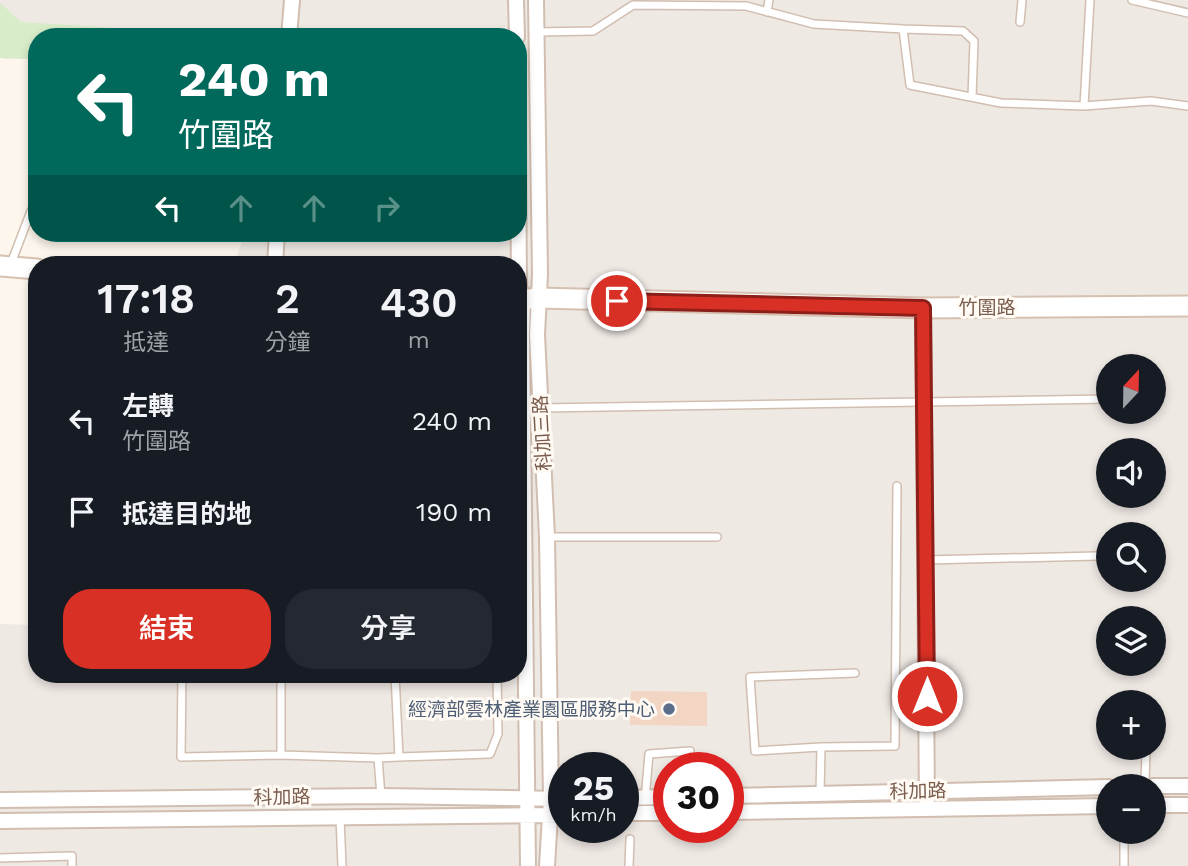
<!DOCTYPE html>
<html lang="zh-TW">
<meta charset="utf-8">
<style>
:root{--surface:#171b24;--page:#242831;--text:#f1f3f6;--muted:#9ea1a6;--accent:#d93025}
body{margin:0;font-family:"Work Sans","Noto Sans TC",sans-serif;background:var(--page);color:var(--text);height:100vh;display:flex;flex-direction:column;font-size:26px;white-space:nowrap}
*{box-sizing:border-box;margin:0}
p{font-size:23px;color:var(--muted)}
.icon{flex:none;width:38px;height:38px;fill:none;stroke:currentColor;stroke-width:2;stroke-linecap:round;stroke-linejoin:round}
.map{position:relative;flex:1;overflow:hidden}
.drawer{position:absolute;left:28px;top:256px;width:499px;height:427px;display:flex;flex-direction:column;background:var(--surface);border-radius:28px;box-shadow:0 4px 10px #0003}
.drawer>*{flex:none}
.hud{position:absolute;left:28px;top:28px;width:499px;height:214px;border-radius:28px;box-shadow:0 4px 10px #0003;background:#00695c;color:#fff;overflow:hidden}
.needle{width:46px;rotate:22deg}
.fabs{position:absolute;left:1096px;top:354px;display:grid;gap:14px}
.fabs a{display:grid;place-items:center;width:70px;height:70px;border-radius:50%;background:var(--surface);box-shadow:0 4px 10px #0003;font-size:35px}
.speed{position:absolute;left:548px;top:752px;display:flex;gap:14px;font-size:35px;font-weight:700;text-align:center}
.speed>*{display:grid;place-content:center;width:91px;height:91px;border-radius:50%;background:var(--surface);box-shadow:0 4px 10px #0003;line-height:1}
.speed small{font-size:18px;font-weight:400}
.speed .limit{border:10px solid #d22;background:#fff;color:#111}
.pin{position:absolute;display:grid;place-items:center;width:60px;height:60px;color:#fff;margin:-30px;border:4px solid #fff;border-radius:50%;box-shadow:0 2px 7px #0007}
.me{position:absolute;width:77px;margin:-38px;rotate:0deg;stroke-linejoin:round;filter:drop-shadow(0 0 5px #0008)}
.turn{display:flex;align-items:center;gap:24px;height:147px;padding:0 35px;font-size:32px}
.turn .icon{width:91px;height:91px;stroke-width:2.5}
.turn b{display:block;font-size:49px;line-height:60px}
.lanes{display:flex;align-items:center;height:66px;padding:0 35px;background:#0003;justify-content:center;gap:35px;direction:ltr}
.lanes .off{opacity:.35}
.eta{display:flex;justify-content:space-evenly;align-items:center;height:119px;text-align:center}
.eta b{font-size:42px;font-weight:600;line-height:49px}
.button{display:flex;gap:14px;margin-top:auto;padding:14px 35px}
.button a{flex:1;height:80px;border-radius:28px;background:var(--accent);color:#fff;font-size:28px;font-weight:600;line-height:80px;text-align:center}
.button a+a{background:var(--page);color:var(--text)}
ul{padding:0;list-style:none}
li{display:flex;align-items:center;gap:21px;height:91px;padding:0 35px}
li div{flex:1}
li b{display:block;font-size:26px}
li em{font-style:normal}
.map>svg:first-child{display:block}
</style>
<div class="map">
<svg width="1188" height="866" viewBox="0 0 1188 866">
<rect width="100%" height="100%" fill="#fdf6ec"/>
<!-- industrial -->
<path fill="#efe9e4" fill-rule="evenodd" d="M0 0H1188V866H0V624L37 625V674H518V264H234L245 233H518V37H37V59H7L0 58ZM1108 366H1153V411H1108ZM1108 450H1153V495H1108ZM1108 534H1153V579H1108ZM1108 618H1153V663H1108ZM1108 702H1153V747H1108ZM564 768H623V828H564ZM668 768H728V828H668ZM1108 786H1153V831H1108Z"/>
<!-- green -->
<path fill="#d8ecc9" d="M0 3 21 22 131 29 141 37H37V59L0 58Z"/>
<!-- building -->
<path fill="#f3d5c3" d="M631 691 707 692V726L630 725Z"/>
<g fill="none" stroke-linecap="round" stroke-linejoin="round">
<!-- lane casing -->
<g stroke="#d1beb0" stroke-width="10">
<path id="lane" d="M1132 0 1188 13
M767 12 769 0
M1020 22 1022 0
M903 29 963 31 974 41 972 97
M537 32 593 31 633 5 746 6 814 24 903 29 910 85 1001 103 1084 106 1151 101 1188 106
M1084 106 1090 0
M10 266 31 211
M540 408 1108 399
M547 537H717
M925 560 1097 556
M182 674 181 757 281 755 378 758 381 796
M395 674 399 757 490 754 498 734 497 674
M1147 702V699
M821 747 895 746 897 486
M281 755V674
M378 758 399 757
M1145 786 1146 747
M820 794 821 747 755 751 750 677 855 673
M645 800 649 754 690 751V768
M340 818 342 866
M1124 831V866
M0 858 72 856V866
M629 866 630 839"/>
</g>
<!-- street casing -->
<g stroke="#d1beb0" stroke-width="18">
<path id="street" d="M516 0 517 37
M536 0 540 274 537 335 547 537 551 799 547 866
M289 37 292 0
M518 143 519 287 523 298 522 335 528 866
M275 264 277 233
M923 308 927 809
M1153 786H1188
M728 796 1108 787
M623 798 668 797
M0 800 381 796 564 799
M1153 805H1188
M728 812 1108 806
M623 813H668
M0 821 564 815"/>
</g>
<!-- secondary casing -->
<g stroke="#d6c0b0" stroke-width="23">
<path id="secondary" d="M0 266 37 269
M518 300 539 298 923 308 1188 306"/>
</g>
<!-- lane -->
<use href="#lane" stroke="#fff" stroke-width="7"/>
<!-- street -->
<use href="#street" stroke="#fff" stroke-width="14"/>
<!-- secondary -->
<use href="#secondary" stroke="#fff" stroke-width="19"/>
</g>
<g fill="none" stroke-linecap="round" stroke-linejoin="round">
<!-- route casing -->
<g stroke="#8d1f18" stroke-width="18">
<path id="route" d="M617 301 923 308 927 696"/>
</g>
<!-- route -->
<use href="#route" stroke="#d93025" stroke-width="12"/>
</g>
<!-- markers -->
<circle fill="#5c6f8a" stroke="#fffaf3" stroke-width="2.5" cx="669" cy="709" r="7"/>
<g text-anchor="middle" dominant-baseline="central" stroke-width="6" stroke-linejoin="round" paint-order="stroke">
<!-- street labels -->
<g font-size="19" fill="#7a5c4d" stroke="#fffaf3">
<text x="987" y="307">竹圍路</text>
<text transform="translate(542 433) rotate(-93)">科加三路</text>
<text transform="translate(918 791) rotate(-1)">科加路</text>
<text transform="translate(282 797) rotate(-1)">科加路</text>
</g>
<!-- service labels -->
<g font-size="19" fill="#4e5e75" stroke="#fffaf3" text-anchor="end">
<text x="655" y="709">經濟部雲林產業園區服務中心</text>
</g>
</g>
</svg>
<div class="fabs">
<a><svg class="needle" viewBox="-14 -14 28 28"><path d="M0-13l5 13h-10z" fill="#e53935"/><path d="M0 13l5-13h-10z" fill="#9ea1a6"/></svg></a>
<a><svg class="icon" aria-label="sound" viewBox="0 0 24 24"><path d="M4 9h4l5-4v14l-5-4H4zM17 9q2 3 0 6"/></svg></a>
<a><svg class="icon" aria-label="search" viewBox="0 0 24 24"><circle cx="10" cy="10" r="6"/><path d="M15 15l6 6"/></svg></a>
<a><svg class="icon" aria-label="layers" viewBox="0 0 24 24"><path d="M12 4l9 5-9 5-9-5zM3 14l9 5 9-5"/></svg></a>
<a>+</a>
<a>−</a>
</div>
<div class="speed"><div>25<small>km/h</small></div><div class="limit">30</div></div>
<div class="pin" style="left:617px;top:301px;background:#d93025"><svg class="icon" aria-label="arrive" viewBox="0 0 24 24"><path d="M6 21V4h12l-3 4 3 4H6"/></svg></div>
<svg class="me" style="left:927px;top:696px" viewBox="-20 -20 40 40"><circle r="17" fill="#d93025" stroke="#fff" stroke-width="3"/><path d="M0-11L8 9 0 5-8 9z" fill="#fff"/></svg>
<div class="hud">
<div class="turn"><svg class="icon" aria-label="left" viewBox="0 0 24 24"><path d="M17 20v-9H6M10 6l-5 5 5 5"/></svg><div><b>240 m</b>竹圍路</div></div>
<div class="lanes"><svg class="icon" aria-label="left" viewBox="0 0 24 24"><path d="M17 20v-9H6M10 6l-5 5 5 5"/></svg><svg class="icon off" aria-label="ahead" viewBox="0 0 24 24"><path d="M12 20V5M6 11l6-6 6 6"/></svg><svg class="icon off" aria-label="ahead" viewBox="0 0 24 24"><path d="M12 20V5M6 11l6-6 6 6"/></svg><svg class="icon off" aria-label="right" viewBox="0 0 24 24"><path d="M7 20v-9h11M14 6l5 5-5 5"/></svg></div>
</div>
<section class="drawer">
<div class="eta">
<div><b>17:18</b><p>抵達</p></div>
<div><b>2</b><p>分鐘</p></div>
<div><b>430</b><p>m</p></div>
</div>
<ul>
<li><svg class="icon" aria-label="left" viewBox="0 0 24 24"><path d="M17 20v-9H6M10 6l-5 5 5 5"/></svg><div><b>左轉</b><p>竹圍路</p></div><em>240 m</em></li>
<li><svg class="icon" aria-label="arrive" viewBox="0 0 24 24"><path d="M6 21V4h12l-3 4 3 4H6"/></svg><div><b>抵達目的地</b></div><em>190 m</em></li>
</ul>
<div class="button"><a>結束</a><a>分享</a></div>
</section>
</div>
